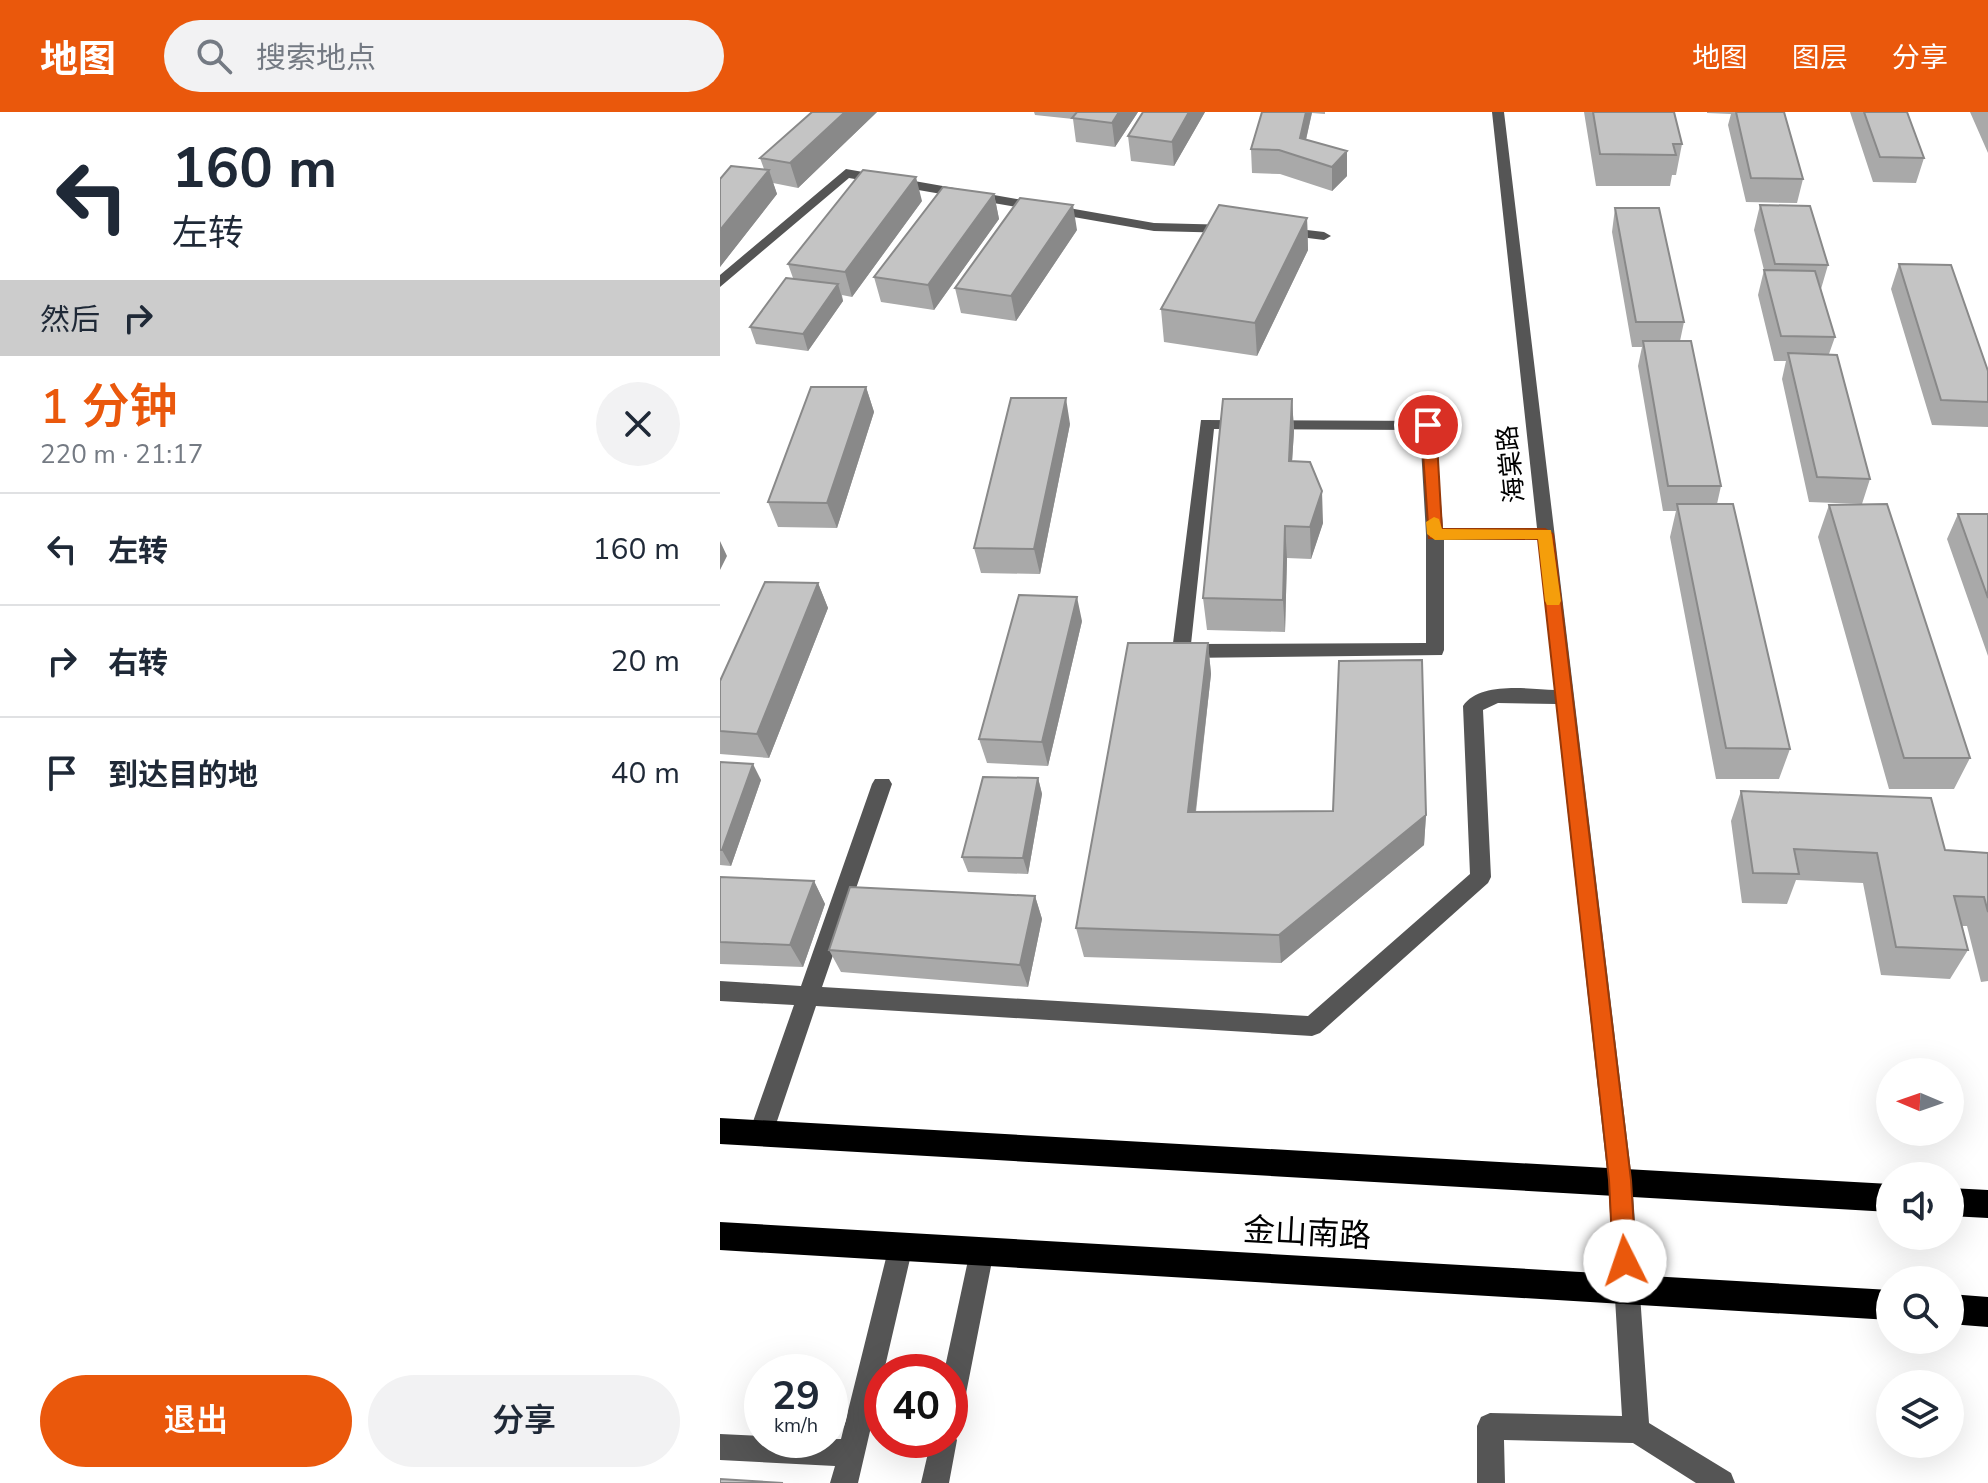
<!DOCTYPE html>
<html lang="zh">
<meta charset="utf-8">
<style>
:root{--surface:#fff;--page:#f2f2f3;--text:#1f2937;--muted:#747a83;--line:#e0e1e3;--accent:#ea580c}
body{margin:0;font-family:"Nunito Sans","Noto Sans SC",sans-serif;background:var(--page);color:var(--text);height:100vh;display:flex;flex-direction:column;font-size:30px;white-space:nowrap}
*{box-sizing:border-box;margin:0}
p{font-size:26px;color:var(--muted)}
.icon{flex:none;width:44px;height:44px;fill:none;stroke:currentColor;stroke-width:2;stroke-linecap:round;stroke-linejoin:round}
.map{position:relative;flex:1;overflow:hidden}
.drawer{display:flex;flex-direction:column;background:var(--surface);width:720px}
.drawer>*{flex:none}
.top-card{background:#fff;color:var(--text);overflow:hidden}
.needle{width:52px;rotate:272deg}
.tools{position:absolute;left:1156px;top:946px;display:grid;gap:16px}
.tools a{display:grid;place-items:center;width:88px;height:88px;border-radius:50%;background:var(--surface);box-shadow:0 8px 32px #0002;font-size:40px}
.speed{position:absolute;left:24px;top:1242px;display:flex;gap:16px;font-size:40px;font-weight:700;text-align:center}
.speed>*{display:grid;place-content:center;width:104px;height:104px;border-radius:50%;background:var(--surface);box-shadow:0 8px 32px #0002;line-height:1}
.speed small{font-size:20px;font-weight:400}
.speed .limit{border:12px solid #d22;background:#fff;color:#111}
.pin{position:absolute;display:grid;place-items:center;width:68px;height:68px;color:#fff;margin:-34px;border:4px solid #fff;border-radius:50%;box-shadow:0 2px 8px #0007}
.me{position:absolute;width:88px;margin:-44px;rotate:356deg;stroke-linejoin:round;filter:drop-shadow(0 0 6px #0008)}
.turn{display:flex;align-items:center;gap:28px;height:168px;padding:0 40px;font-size:36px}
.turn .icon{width:104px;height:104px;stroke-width:2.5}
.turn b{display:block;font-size:56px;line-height:68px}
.then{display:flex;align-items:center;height:76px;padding:0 40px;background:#0003;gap:16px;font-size:30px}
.round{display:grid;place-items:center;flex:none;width:84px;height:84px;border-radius:42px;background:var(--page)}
.overview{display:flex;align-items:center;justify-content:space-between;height:136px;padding:0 40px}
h1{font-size:48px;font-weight:600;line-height:60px;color:var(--accent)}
.button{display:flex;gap:16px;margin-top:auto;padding:16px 40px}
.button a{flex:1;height:92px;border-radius:48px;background:var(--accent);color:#fff;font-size:32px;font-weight:600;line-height:92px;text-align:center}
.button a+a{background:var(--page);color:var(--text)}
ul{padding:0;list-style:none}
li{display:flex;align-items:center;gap:24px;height:112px;padding:0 40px;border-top:2px solid var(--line)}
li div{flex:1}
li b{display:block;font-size:30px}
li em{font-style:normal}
header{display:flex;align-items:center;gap:48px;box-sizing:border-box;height:112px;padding:0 40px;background:var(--accent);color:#fff}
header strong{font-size:38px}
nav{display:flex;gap:44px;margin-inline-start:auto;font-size:28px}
.search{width:560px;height:72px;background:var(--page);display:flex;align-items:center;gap:20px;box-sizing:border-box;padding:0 28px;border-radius:44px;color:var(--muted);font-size:30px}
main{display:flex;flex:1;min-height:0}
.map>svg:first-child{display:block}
</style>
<header>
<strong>地图</strong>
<div class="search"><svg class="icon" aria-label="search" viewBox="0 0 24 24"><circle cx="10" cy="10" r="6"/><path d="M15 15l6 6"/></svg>搜索地点</div>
<nav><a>地图</a><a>图层</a><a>分享</a></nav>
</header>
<main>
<section class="drawer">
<div class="top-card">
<div class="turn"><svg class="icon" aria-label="left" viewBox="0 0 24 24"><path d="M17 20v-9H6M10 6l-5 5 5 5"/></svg><div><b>160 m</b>左转</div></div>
<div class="then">然后<svg class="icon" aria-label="right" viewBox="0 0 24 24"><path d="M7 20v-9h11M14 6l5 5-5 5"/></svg></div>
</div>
<div class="overview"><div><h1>1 分钟</h1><p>220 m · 21:17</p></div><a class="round"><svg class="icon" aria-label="close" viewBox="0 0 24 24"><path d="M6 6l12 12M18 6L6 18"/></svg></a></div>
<ul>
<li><svg class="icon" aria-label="left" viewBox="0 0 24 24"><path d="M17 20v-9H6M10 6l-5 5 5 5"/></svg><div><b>左转</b></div><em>160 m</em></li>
<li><svg class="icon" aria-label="right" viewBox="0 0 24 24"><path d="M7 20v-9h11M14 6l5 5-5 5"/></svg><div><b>右转</b></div><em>20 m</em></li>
<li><svg class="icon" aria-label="arrive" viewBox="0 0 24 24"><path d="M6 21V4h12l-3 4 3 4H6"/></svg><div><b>到达目的地</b></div><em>40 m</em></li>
</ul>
<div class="button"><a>退出</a><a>分享</a></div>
</section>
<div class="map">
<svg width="1268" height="1371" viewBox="0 0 1268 1371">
<rect width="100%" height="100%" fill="#fff"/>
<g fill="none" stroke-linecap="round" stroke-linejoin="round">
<!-- minor -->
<path fill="#555" fill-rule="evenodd" d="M772 0H784L912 1068 929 1311 1011 1361 1015 1371H976L913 1331 784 1328 785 1371H757V1314L761 1305 770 1301 902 1304 888 1068 836 592 778 591 763 598 771 765 768 771 600 921 592 924 96 894 53 1021 49 1029 41 1032 33 1029 29 1021 74 893 0 889V869L81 874 152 672 155 667H169L172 672 102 875 588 904 750 762 743 594C760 569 809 577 835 578L818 428H724V538L722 543 461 546 452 539 481 308 714 309 723 416H817ZM494 317 700 318 706 422V531L471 532Z
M126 57 434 111 513 113 520 117 513 121 434 119 129 66 0 175V163Z
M561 115 604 120 611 124 604 128 556 122V116Z
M181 1122 190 1125 193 1134 138 1371H110L115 1354 0 1348V1322L42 1324V1328L121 1327 169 1134 172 1125Z
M262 1127 271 1130 274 1139 243 1297 239 1306 230 1310V1260H224L250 1139 253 1130Z
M230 1317 237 1328 229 1371H201L211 1328H230Z"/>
<!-- highway -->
<path fill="#000" fill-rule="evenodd" d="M0 1006 1170 1072V1100L0 1032Z
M1230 1076 1268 1078V1106L1230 1104Z
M0 1110 1170 1178V1208L0 1138Z
M1230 1182 1268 1185V1215L1230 1212Z"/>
</g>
<!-- wall -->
<path fill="#a9a9a9" d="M92 0H157L78 76 53 71 57 82 0 155V67L44 57 40 46Z
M314 0H418L395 35 356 30 353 7 315 3Z
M423 0H485L454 54 411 49 408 24Z
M542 0H605V2L592 1 586 28 627 64 612 79 560 62 532 61 531 37Z
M864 0H954L962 32 956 63H952L950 74H876Z
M987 0H1064L1083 67 1077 91 1026 90 1008 13 1011 2 987 1Z
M1130 0H1187L1204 46 1196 71 1153 70Z
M1250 0H1268V41Z
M274 82 279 107 214 198 161 190 154 165Z
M202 89 132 185 122 183 123 189 88 239 36 232 30 215 73 166 68 152Z
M1040 93 1108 153 1101 177 1115 225 1109 242 1150 367 1142 392 1089 390 1062 267 1066 249H1054L1038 183 1044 158 1034 118Z
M895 96 964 210 960 229 1001 374 997 392 1070 637 1059 667H996L950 425 956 399H943L918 254 922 235H912L892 120Z
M587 106 588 138 537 244 444 230 441 197Z
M357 118 296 209 241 201 235 176Z
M1179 152 1268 259V315L1212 313 1171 177Z
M146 275 154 300 117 416 58 415 48 390Z
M572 287 574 319 572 349 603 411 591 447 567 446 565 520 487 518 483 486Z
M350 312 320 462 261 461 254 436Z
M1109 393 1250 646 1234 677H1169L1098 425Z
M1238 402H1268V544L1227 427Z
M98 471 108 496 49 646 0 642V569Z
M362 509 328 654 267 651 259 627Z
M488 531 491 562 476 700 706 703 704 733 561 851 364 845 356 816Z
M0 650 41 668 11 754 0 753Z
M318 666 322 682 308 762 248 760 242 745Z
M1021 679 1225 738 1268 741V869L1261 870 1247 814H1242L1248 838 1230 867 1161 863 1143 771 1076 768 1067 792 1022 791 1011 709Z
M0 765 94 769 105 792 83 855 0 852Z
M315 784 322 807 308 875 121 860 109 838Z"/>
<!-- shaded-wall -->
<path fill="#898989" d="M125 0H157L78 76 70 51Z
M399 0H418L395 35 392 11Z
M469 0H485L454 54 452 30Z
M586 0H592L582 45 580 26Z
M627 39V64L612 79V55Z
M49 58 57 82 0 155V118Z
M196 65 202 89 132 185 125 160Z
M274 82 279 107 214 198 208 173Z
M353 93 357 118 296 209 291 184Z
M587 106 588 138 537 244 535 211Z
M118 172 123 189 88 239 83 222Z
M146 275 154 300 117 416 107 391Z
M346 286 350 312 320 462 314 437Z
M572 287 574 319 570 382 569 349Z
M602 379 603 411 591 447 590 415Z
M565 414 567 446 565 520 563 488Z
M0 429 7 444 0 458Z
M98 471 108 496 49 646 37 622Z
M357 485 362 509 328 654 322 630Z
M488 531 491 562 472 730 468 700Z
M33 652 41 668 11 754 2 738Z
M318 666 322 682 308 762 303 746Z
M706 703 704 733 561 851 559 823Z
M94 769 105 792 83 855 70 833Z
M315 784 322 807 308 875 300 853Z"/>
<!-- building -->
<path fill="#c4c4c4" stroke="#898989" stroke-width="2" d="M92 0H125L70 51 40 46Z
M357 0H399L392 11 352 6Z
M423 0H469L452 30 408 24Z
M542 0H586L580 26 627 39 612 55 559 38 531 37Z
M873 0H954L962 32H953L956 43 880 42Z
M1016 0H1064L1083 67 1031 66Z
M1144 0H1187L1204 46 1160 45Z
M11 54 49 58 0 118V67Z
M143 58 196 65 125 160 68 152Z
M223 75 274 82 208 173 154 165Z
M300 86 353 93 291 184 235 176Z
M499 93 587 106 535 211 441 197Z
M1040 93 1090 94 1108 153 1055 152Z
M895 96H939L964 210H916Z
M1179 152 1231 153 1268 259V290L1221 288Z
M1044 158 1095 159 1115 225 1061 224Z
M66 166 118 172 83 222 30 215Z
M923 229H971L1001 374H948Z
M1068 241 1117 243 1150 367 1097 365Z
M91 275H146L107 391 48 390Z
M291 286H346L314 437 254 436Z
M503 287H572L569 349 590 350 602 379 590 415 565 414 563 488 483 486Z
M957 392H1013L1070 637 1006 636Z
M1167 392 1250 646H1184L1109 393Z
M1238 402H1268V486Z
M45 470 98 471 37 622 0 619V569Z
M299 483 357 485 322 630 259 627Z
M408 531H488L468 700 613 699 619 549 702 548 706 703 559 823 356 816Z
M0 650 33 652 2 738H0Z
M263 665 318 666 303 746 242 745Z
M1021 679 1211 686 1225 738 1268 741V800L1264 785 1234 784 1248 838 1176 835 1157 741 1074 737 1079 762 1033 761Z
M0 765 94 769 70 833 0 830Z
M130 775 315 784 300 853 109 838Z
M0 1367 63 1371H0Z"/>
<!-- route -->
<path fill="#ea580c" stroke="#983908" stroke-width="2" d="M708 309 716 313 722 417H825L833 422 911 1068 916 1149 913 1156 905 1160 897 1156 893 1149 889 1068 818 427 709 426 701 313Z"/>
<!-- slow -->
<path fill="#f59e0b" d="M714 405 719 407 722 417 831 418 841 489 839 493H827L825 489 818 427 715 428 707 422 706 410Z"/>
<g text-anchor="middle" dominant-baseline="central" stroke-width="6" stroke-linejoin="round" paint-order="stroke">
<!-- street labels -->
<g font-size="26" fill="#000" stroke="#fff">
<text transform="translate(791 352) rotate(-96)">海棠路</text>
</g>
<!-- near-street labels -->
<g font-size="32" fill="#000" stroke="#fff">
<text transform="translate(587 1121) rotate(3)">金山南路</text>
</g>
</g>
</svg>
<div class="tools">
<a><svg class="needle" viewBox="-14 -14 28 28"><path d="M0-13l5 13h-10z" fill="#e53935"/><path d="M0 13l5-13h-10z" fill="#747a83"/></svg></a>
<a><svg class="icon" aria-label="sound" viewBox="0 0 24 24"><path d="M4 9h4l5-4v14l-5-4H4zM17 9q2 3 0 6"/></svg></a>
<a><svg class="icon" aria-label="search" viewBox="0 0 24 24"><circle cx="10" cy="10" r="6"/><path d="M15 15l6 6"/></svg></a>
<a><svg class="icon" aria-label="layers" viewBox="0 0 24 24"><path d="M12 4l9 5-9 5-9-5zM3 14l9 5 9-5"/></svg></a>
</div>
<div class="speed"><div>29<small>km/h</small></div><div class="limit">40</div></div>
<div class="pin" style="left:708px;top:313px;background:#d93025"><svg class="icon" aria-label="arrive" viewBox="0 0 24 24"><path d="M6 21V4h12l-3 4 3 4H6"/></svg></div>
<svg class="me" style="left:905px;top:1149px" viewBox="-20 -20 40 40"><circle r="19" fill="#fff"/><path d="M0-13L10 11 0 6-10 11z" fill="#ea580c"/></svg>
</div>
</main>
